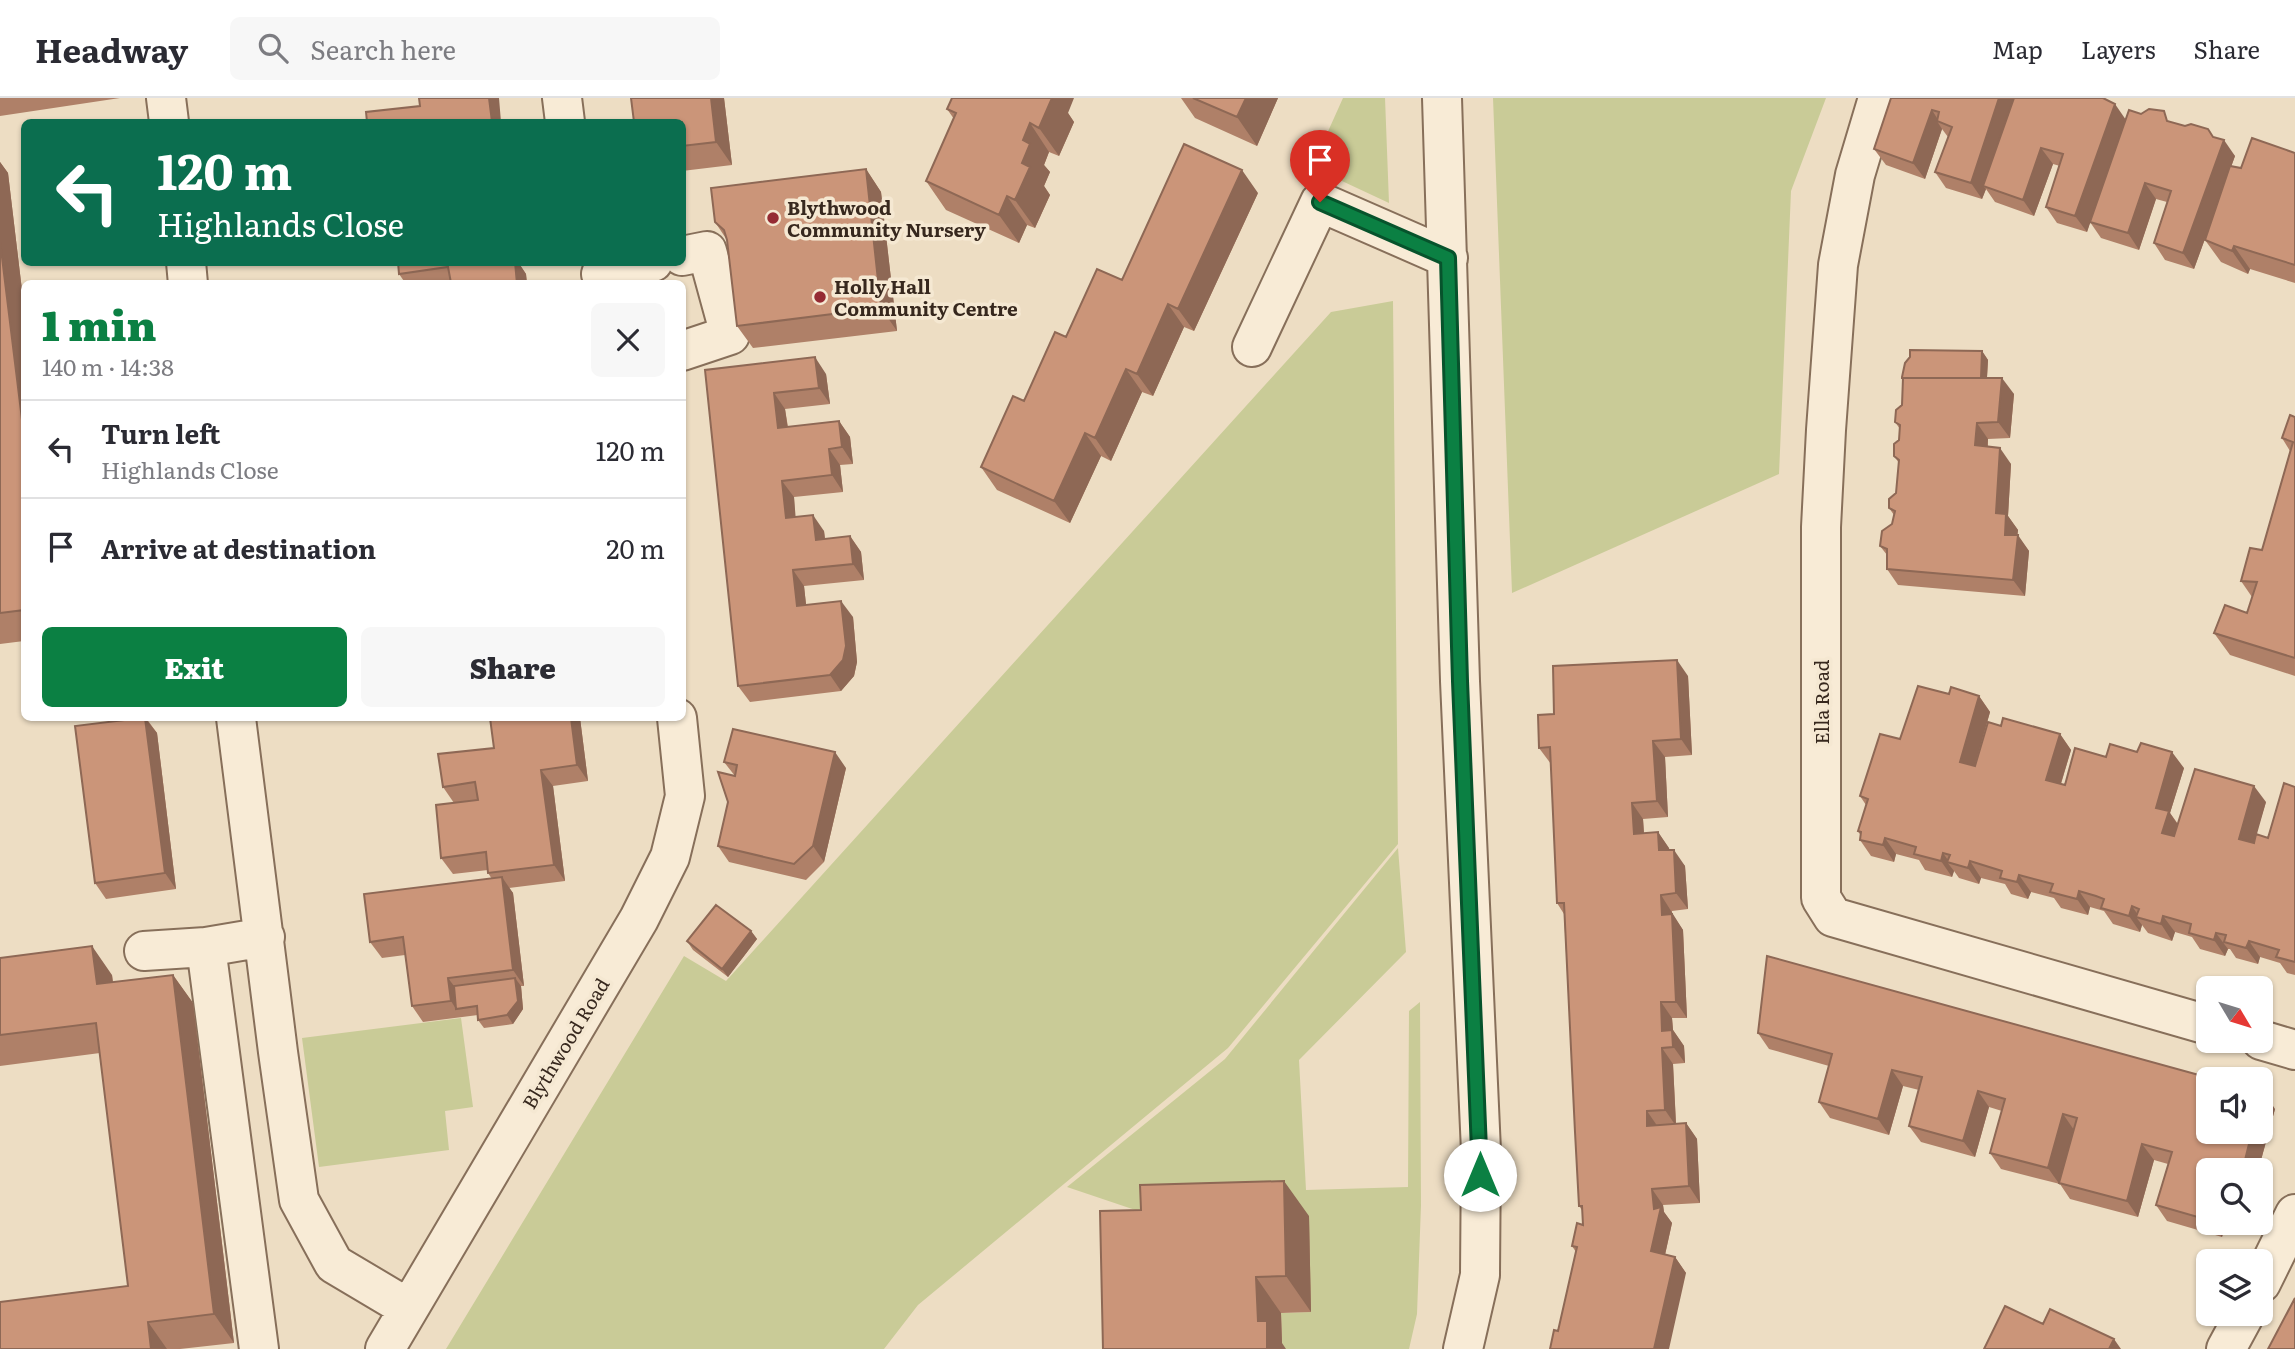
<!DOCTYPE html>
<meta charset="utf-8">
<style>
:root{--surface:#fff;--page:#f7f7f7;--text:#2b2b33;--muted:#7c7c81;--line:#e1e1e2;--accent:#0b8043}
body{margin:0;font-family:Literata,serif;background:var(--page);color:var(--text);height:100vh;display:flex;flex-direction:column;font-size:26px;white-space:nowrap}
*{box-sizing:border-box;margin:0}
p{font-size:23px;color:var(--muted)}
.icon{flex:none;width:38px;height:38px;fill:none;stroke:currentColor;stroke-width:2;stroke-linecap:round;stroke-linejoin:round}
.map{position:relative;flex:1;overflow:hidden}
.drawer{position:absolute;left:21px;top:182px;width:665px;height:441px;display:flex;flex-direction:column;background:var(--surface);border-radius:10px;box-shadow:0 2px 5px #0004}
.drawer>*{flex:none}
.banner{position:absolute;left:21px;top:21px;width:665px;height:147px;border-radius:10px;box-shadow:0 2px 5px #0004;background:#0b6e4f;color:#fff;overflow:hidden}
.needle{width:46px;rotate:128deg}
.buttons{position:absolute;left:2196px;top:878px;display:grid;gap:14px}
.buttons a{display:grid;place-items:center;width:77px;height:77px;border-radius:10px;background:var(--surface);box-shadow:0 2px 5px #0004;font-size:35px}
.pin{position:absolute;display:grid;place-items:center;width:60px;height:60px;color:#fff;margin:-72px -30px;border-radius:50% 50% 50% 0;rotate:-45deg;box-shadow:0 0 7px #0007}
.pin .icon{rotate:45deg}
.me{position:absolute;width:77px;margin:-38px;rotate:0deg;stroke-linejoin:round;filter:drop-shadow(0 0 5px #0008)}
.turn{display:flex;align-items:center;gap:24px;height:147px;padding:0 21px;font-size:32px}
.turn .icon{width:91px;height:91px;stroke-width:2.5}
.turn b{display:block;font-size:49px;line-height:60px}
.round{display:grid;place-items:center;flex:none;width:74px;height:74px;border-radius:10px;background:var(--page)}
.head{display:flex;align-items:center;justify-content:space-between;height:119px;padding:0 21px}
h1{font-size:42px;font-weight:800;line-height:52px;color:var(--accent)}
.primary-button{display:flex;gap:14px;margin-top:auto;padding:14px 21px}
.primary-button a{flex:1;height:80px;border-radius:10px;background:var(--accent);color:#fff;font-size:28px;font-weight:800;line-height:80px;text-align:center}
.primary-button a+a{background:var(--page);color:var(--text)}
ul{padding:0;list-style:none}
li{display:flex;align-items:center;gap:21px;height:98px;padding:0 21px;border-top:2px solid var(--line)}
li div{flex:1}
li b{display:block;font-size:26px}
li em{font-style:normal}
header{display:flex;align-items:center;gap:42px;box-sizing:border-box;height:98px;padding:0 35px;background:var(--surface);border-bottom:2px solid var(--line)}
header strong{font-size:33px}
nav{display:flex;gap:38px;margin-inline-start:auto;font-size:24px}
.search{width:490px;height:63px;background:var(--page);display:flex;align-items:center;gap:18px;box-sizing:border-box;padding:0 24px;border-radius:10px;color:var(--muted);font-size:26px}
.map>svg:first-child{display:block}
</style>
<header>
<strong>Headway</strong>
<div class="search"><svg class="icon" aria-label="search" viewBox="0 0 24 24"><circle cx="10" cy="10" r="6"/><path d="M15 15l6 6"/></svg>Search here</div>
<nav><a>Map</a><a>Layers</a><a>Share</a></nav>
</header>
<div class="map">
<svg width="2295" height="1251" viewBox="0 0 2295 1251">
<rect width="100%" height="100%" fill="#edddc3"/>
<!-- green -->
<path fill="#c9cb97" d="M1343 0H1385L1389 105 1312 69Z
M1493 0H1826L1791 93 1779 376 1512 495Z
M1393 203 1398 746 1228 950 918 1207 884 1251H446L684 858 726 883 1331 214Z
M1398 750 1406 854 1299 962 1306 1092 1408 1089 1409 913 1420 904 1421 1107 1417 1216 1409 1251H1282L1281 1215 1311 1214 1165 1122 1067 1089 1225 961Z
M461 920 473 1009 445 1013 449 1052 319 1069 302 940Z"/>
<g fill="none" stroke-linecap="round" stroke-linejoin="round">
<!-- minor casing -->
<g stroke="#876f5a" stroke-width="42">
<path id="minor" d="M166 0 169 24
M562 0 565 24
M1442 0 1460 583 1481 1053 1480 1177 1463 1251
M1878 0 1855 77 1838 167 1826 332 1821 429V800L1833 819 2208 927
M682 158 707 153 730 237 682 253
M186 164 188 186
M601 176 653 164
M1252 249 1320 104 1448 160
M236 620 278 954 299 1102 334 1166 408 1210
M206 849 259 1251
M144 853 206 849 265 839
M2261 942 2295 952
M2261 1185 2295 1116
M385 1251 639 821 670 759 685 698 677 620
M2226 1251 2245 1216"/>
</g>
<!-- minor -->
<use href="#minor" stroke="#f8ebd6" stroke-width="38"/>
</g>
<!-- wall -->
<path fill="#af8068" d="M0 0H120L0 18Z
M631 0H724L732 67 682 73V24Z
M1181 0H1278L1257 48 1195 20Z
M1891 0 2126 22 2141 16 2171 24 2214 39 2235 58 2231 69 2241 70 2295 55V185L2250 171 2248 176 2221 164 2205 142 2210 127 2194 171 2165 162 2154 145 2167 104 2156 101 2139 152 2101 140 2090 124 2087 134 2057 125 2046 109 2060 68 2053 66 2034 118 1995 104 1986 91 1982 101 1946 90 1935 74 1948 39 1942 31 1925 81 1886 67 1874 51Z
M947 11 1068 15 1074 24 1059 58 1049 54 1044 67 1050 74 1044 88 1050 97 1035 130 1027 127 1019 145 946 112 926 83 954 21Z
M0 64 8 75 24 209V543L0 546Z
M866 71 881 94 897 233 753 250 737 228 727 142 715 124Z
M1258 95 1194 233 1184 229 1153 298 1142 294 1111 363 1101 358 1070 425 997 392 981 369 1066 239 1122 182Z
M398 164H518L526 176 527 186H406L399 176Z
M1982 253 1988 262 1987 280 2014 296 2010 340 1988 341V348L2011 366 2008 418 2018 432 2017 437 2029 453 2025 498 1898 487 1887 471V457L1880 448 1892 426 1894 417 1889 410 1896 395 1899 365 1894 358 1899 342 1900 331 1895 324 1902 307Z
M705 272 826 276 830 306 785 311 788 329 839 323 850 339 853 366 840 367 843 394 794 399 795 419 824 433 825 441 850 438 861 454 864 482 804 488 806 507 853 519 857 564 854 578 841 593 750 604 738 588Z
M2295 319V578L2230 557 2214 535 2247 515 2252 499 2241 483 2262 452 2290 353 2282 340Z
M1688 578 1692 657 1665 659 1668 719 1643 721 1644 735 1658 734 1670 752 1685 768 1688 811 1672 813V816L1683 832 1687 920H1672L1673 932 1684 948 1685 965 1673 966 1676 1025H1686L1697 1041 1700 1105 1663 1107 1664 1114 1672 1125 1665 1157 1675 1159 1686 1175 1558 1233 1576 1154 1572 1148 1583 1127 1582 1112 1579 1108 1564 816 1557 805 1551 666 1539 650 1554 616Z
M1949 596 1979 598 1990 614 1975 668 2001 628 2060 636 2071 652 2061 686 2065 687 2106 659 2184 670 2170 715 2178 726 2266 704 2256 736 2268 740 2295 689V877L2287 875 2280 865 2260 859 2258 866 2236 860 2230 851H2228L2225 858 2200 851 2192 839 2175 834 2172 843 2148 835 2142 827 2140 834 2113 826 2104 813 2090 809 2088 817 2061 810 2054 800 2031 794 2028 801 2011 796 2005 786 1981 780 1979 786 1959 780 1954 773 1952 779 1925 772 1919 762 1896 756 1894 764 1871 758 1860 742 1861 738 1858 733 1866 707 1860 698 1900 641Z
M146 620 157 635 176 791 106 801 95 785Z
M580 620 588 683 553 688 565 783 509 790 513 795 524 888H521L523 911 513 926 484 930 478 922V917L423 924 412 908 405 857 382 860 370 844 492 781 488 775V772L453 776 441 760 454 705 443 689 494 650Z
M724 664 846 670 824 764 806 782 729 764 718 748 735 678Z
M751 833 757 841 728 879 693 852 687 843Z
M0 860 112 877 113 884 173 877 193 905 234 1245 180 1251H0L128 1188 100 955 0 968Z
M1758 935 2275 1011 2258 1073H2208V1125H2226L2222 1139 2167 1123 2156 1107 2168 1066 2154 1062 2138 1119 2070 1101 2060 1086 2001 1071 1990 1055 2002 1013 1989 1009 1975 1059 1921 1044 1909 1028 1919 992 1903 988 1889 1037 1830 1020 1819 1004 1829 968 1769 951Z
M1309 1118 1311 1214 1281 1215 1282 1245 1103 1251Z"/>
<!-- shaded-wall -->
<path fill="#8e6855" d="M489 0H499L501 24H492Z
M711 0H724L732 67 716 44Z
M1052 0H1074L1068 15 1074 24 1059 58 1039 30Z
M1246 0H1278L1257 48 1237 19Z
M1999 0H2015L1983 88 1986 91 1982 101 1971 85Z
M2115 6 2126 22 2087 134 2075 118Z
M1932 12 1940 25 1937 23 1942 31 1925 81 1913 65Z
M1030 25 1049 54 1044 67 1050 74 1044 88 1050 97 1035 130 1015 102 1022 65 1023 42Z
M2224 42 2235 58 2194 171 2183 155Z
M2041 50 2053 66 2034 118 2023 102Z
M0 64 8 75 24 209V338L0 143Z
M866 71 881 94 897 233 881 210Z
M1242 72 1258 95 1194 233 1178 211Z
M2145 85 2156 101 2139 152 2128 135Z
M1007 98 1027 127 1019 145 999 117Z
M2234 148 2250 171 2248 176 2232 153Z
M510 164H518L526 176 527 186H517Z
M1168 206 1184 229 1153 298 1137 276Z
M1982 253 1988 262 1986 295 1980 287Z
M815 259 826 276 830 306 819 290Z
M1126 271 1142 294 1111 363 1095 340Z
M2002 280 2014 296 2010 340 1998 324Z
M774 295 785 311 790 346 778 330Z
M839 323 850 339 853 366 842 349Z
M1977 325 1988 341 1986 363 1975 347Z
M1085 335 1101 358 1070 425 1054 403Z
M2000 350 2011 366 2008 418 2018 432 2016 453 2005 437 1996 415Z
M829 351 840 367 843 394 832 377Z
M782 383 794 399 797 436 786 420Z
M813 417 824 433 827 458 816 442Z
M2018 437 2029 453 2025 498 2013 482Z
M850 438 861 454 864 482 853 466Z
M793 472 804 488 808 524 797 508Z
M841 503 853 519 857 564 854 578 841 593 830 577Z
M1677 562 1688 578 1692 657 1681 641Z
M1979 598 1990 614 1971 680 1960 664Z
M145 620 157 635 176 791 165 775Z
M571 620H580L588 683 577 667Z
M2060 636 2071 652 2057 698 2046 682Z
M1653 643 1665 659 1668 719 1657 703Z
M835 654 846 670 824 764 813 748Z
M2172 654 2184 670 2170 715 2180 730 2173 751 2162 735 2156 710Z
M541 672 553 688 565 783 554 767Z
M2254 688 2266 704 2251 757 2239 741Z
M1632 705 1643 721 1645 752 1634 736Z
M1658 734 1669 750 1671 768 1659 752Z
M1885 740 1896 756 1894 764 1883 747Z
M1674 752 1685 768 1688 811 1676 795Z
M1943 755 1950 765 1947 764 1954 773 1952 779 1941 763Z
M1970 763 1981 780 1979 786 1968 770Z
M2019 777 2031 794 2028 801 2017 784Z
M502 779 513 795 524 888 513 872Z
M2079 793 2090 809 2088 817 2077 801Z
M1661 797 1683 832 1687 920 1676 904 1662 817Z
M2132 808 2140 820 2136 819 2142 827 2140 834 2129 818Z
M2163 818 2175 834 2172 843 2161 826Z
M751 833 757 841 728 879 722 871Z
M2216 835 2228 851 2225 858 2214 842Z
M2249 843 2260 859 2258 866 2246 850Z
M92 848 112 877 116 914 97 886Z
M173 877 193 905 234 1245 214 1216Z
M448 880 460 896 456 911 451 903Z
M515 880 521 888 523 911 513 926 507 917Z
M1661 904 1672 920 1673 932 1684 948 1685 965 1662 933Z
M1662 950 1673 966 1676 1028 1665 1012Z
M1892 972 1903 988 1889 1037 1878 1021Z
M1978 993 1989 1009 1975 1059 1963 1043Z
M2264 994 2275 1011 2258 1073H2245L2243 1070 2252 1034H2261V1004Z
M1647 1013 1658 1029 1647 1028Z
M2063 1016 2074 1032 2060 1087 2048 1070Z
M1686 1025 1697 1041 1700 1105 1689 1088Z
M2142 1046 2154 1062 2138 1119 2127 1103Z
M2228 1065 2233 1073H2225Z
M1284 1083 1309 1118 1311 1214 1286 1178Z
M1652 1091 1663 1107 1664 1114 1672 1125 1662 1170 1651 1153 1654 1111Z
M2213 1125H2226L2222 1139Z
M1675 1159 1686 1175 1669 1251H1654Z
M1256 1179 1281 1215 1282 1245 1286 1251H1267L1258 1223Z
M148 1224 167 1251H151Z
M2114 1241 2121 1251H2109Z"/>
<!-- building -->
<path fill="#cb9579" stroke="#8e6855" stroke-width="2" d="M419 0H489L492 24H367L366 14 420 8Z
M631 0H711L716 44 682 48V24H634Z
M952 0H1052L1039 30 1030 25 1023 42 1030 46 1022 65 1030 69 1015 102 1007 98 999 117 926 83 956 15 947 11Z
M1193 0H1246L1237 19Z
M1891 0H1999L1971 85 1935 74 1952 29 1937 23 1939 14 1932 12 1913 65 1874 51Z
M2014 0H2103L2115 6 2075 118 2046 109 2063 56 2041 50 2023 102 1983 88Z
M2149 11 2164 13 2167 23 2185 28 2191 26 2208 31 2213 39 2224 42 2183 155 2154 145 2171 93 2145 85 2128 135 2090 124 2129 12 2141 16Z
M2252 40 2295 55V167L2234 148 2232 153 2205 142 2230 68 2241 70Z
M1184 46 1242 72 1178 211 1168 206 1137 276 1126 271 1095 340 1085 335 1054 403 981 369 1013 298 1024 303 1055 234 1066 239 1097 171 1122 182Z
M866 71 881 210 737 228 727 142 724 132 715 124 711 90Z
M0 143 24 338V512L0 515Z
M398 164H515L517 186H449L451 185 448 169 399 176Z
M1910 252 1982 253 1981 280H1902V279L1905 265 1910 259Z
M815 259 819 290 774 295 778 330 839 323 842 349 829 351 832 377 782 383 786 420 813 417 816 442 850 438 853 466 793 472 797 508 841 503 846 548 843 562 830 577 738 588 705 272Z
M1903 280H2002L1998 324 1977 325 1975 347 2000 350 1996 415 2006 416 2005 437H2018L2013 482 1887 471V451L1880 448 1882 433 1892 426 1895 413 1889 410V401L1896 395 1899 362 1894 358V346L1899 342 1900 327 1895 324 1896 312 1902 307Z
M2290 317 2295 319V560L2214 535 2225 507 2247 515 2257 484 2241 483 2250 450 2262 452 2293 344 2282 340Z
M1677 562 1681 641 1653 643 1657 703 1632 705 1634 736 1658 734 1659 752H1674L1676 795 1661 797 1662 817 1672 816 1676 904H1661L1662 933 1672 932 1673 949 1662 950 1665 1012 1647 1013V1028L1686 1025 1689 1088 1652 1091 1654 1111 1661 1109 1651 1153 1675 1159 1654 1251H1550L1554 1232 1558 1233 1577 1149 1572 1148 1577 1125 1583 1127 1582 1108H1579L1575 1034 1564 805H1557L1550 649 1539 650 1538 617 1554 616 1553 568Z
M1918 588 1949 596 1951 589 1979 598 1960 664 1975 668 1988 624 2001 628 2003 620 2060 636 2046 682 2065 687 2075 650 2106 659 2110 646 2137 654 2141 645 2172 654 2156 710 2169 713 2162 735 2174 738 2195 671 2254 688 2239 741 2254 745 2256 736 2268 740 2284 685 2295 689V864L2276 859 2279 852 2249 843 2246 850 2224 844 2226 837 2216 835 2214 842 2189 835 2191 826 2163 818 2161 826 2136 819 2139 811 2132 808 2129 818 2101 810 2104 801 2096 798 2079 793 2077 801 2050 794 2053 786 2019 777 2017 784 2000 780 2002 773 1970 763 1968 770 1947 764 1950 757 1943 755 1941 763 1914 756 1916 749 1885 740 1883 747 1860 742 1861 734 1858 733 1868 701 1860 698 1880 636 1900 641Z
M141 620H145L165 775 95 785 75 628Z
M490 620H571L577 667 541 672 554 767 488 775 486 754 441 760 436 707 478 702 475 684 443 689 438 656 494 650Z
M733 631 835 654 813 748 794 766 718 748 728 704 718 674 735 678 737 667 724 664Z
M502 779 513 872 448 880 451 903 412 908 403 839 370 844 364 796Z
M716 807 751 833 722 871 687 843Z
M92 848 97 886 173 877 214 1216 148 1224 151 1251H0V1204L128 1188 96 925 0 937V860Z
M1767 858 2217 982H2208V1034H2252L2243 1070 2228 1065 2225 1073H2208V1122L2156 1107 2172 1054 2142 1046 2127 1103 2059 1085 2077 1020 2063 1016 2048 1070 1990 1055 2005 1001 1978 993 1963 1043 1909 1028 1922 979 1892 972 1878 1021 1819 1004 1832 956 1758 935Z
M515 880 518 903 507 917 478 922 477 908 456 911 454 888Z
M1284 1083 1286 1178 1256 1179 1258 1223H1267V1251H1103L1100 1113 1141 1112 1140 1087Z
M2295 1200V1251H2268Z
M2005 1208 2043 1226 2050 1211 2114 1241 2109 1251H1984Z"/>
<g fill="none" stroke-linecap="round" stroke-linejoin="round">
<!-- route casing -->
<g stroke="#07532c" stroke-width="18">
<path id="route" d="M1320 104 1448 160 1460 583 1480 1077"/>
</g>
<!-- route -->
<use href="#route" stroke="#0b8043" stroke-width="12"/>
</g>
<!-- markers -->
<g fill="#952b33" stroke="#f5e8d2" stroke-width="2.5">
<circle cx="773" cy="120" r="7"/>
<circle cx="820" cy="199" r="7"/>
</g>
<g text-anchor="middle" dominant-baseline="central" stroke-width="7" stroke-linejoin="round" paint-order="stroke">
<!-- poi labels -->
<g font-size="19" font-weight="bold" fill="#37281e" stroke="#f5e8d2" text-anchor="start">
<text x="787" y="109">Blythwood<tspan x="787" dy="22">Community Nursery</tspan></text>
<text x="834" y="188">Holly Hall<tspan x="834" dy="22">Community Centre</tspan></text>
</g>
<!-- street labels -->
<g font-size="19" fill="#37281e" stroke="#f5e8d2">
<text transform="translate(1821 604) rotate(-90)">Ella Road</text>
<text transform="translate(565 945) rotate(-59)">Blythwood Road</text>
</g>
</g>
</svg>
<div class="buttons">
<a><svg class="needle" viewBox="-14 -14 28 28"><path d="M0-13l5 13h-10z" fill="#e53935"/><path d="M0 13l5-13h-10z" fill="#7c7c81"/></svg></a>
<a><svg class="icon" aria-label="sound" viewBox="0 0 24 24"><path d="M4 9h4l5-4v14l-5-4H4zM17 9q2 3 0 6"/></svg></a>
<a><svg class="icon" aria-label="search" viewBox="0 0 24 24"><circle cx="10" cy="10" r="6"/><path d="M15 15l6 6"/></svg></a>
<a><svg class="icon" aria-label="layers" viewBox="0 0 24 24"><path d="M12 4l9 5-9 5-9-5zM3 14l9 5 9-5"/></svg></a>
</div>
<div class="pin" style="left:1320px;top:104px;background:#d93025"><svg class="icon" aria-label="arrive" viewBox="0 0 24 24"><path d="M6 21V4h12l-3 4 3 4H6"/></svg></div>
<svg class="me" style="left:1480px;top:1077px" viewBox="-20 -20 40 40"><circle r="19" fill="#fff"/><path d="M0-13L10 11 0 6-10 11z" fill="#0b8043"/></svg>
<div class="banner">
<div class="turn"><svg class="icon" aria-label="left" viewBox="0 0 24 24"><path d="M17 20v-9H6M10 6l-5 5 5 5"/></svg><div><b>120 m</b>Highlands Close</div></div>
</div>
<section class="drawer">
<div class="head"><div><h1>1 min</h1><p>140 m · 14:38</p></div><a class="round"><svg class="icon" aria-label="close" viewBox="0 0 24 24"><path d="M6 6l12 12M18 6L6 18"/></svg></a></div>
<ul>
<li><svg class="icon" aria-label="left" viewBox="0 0 24 24"><path d="M17 20v-9H6M10 6l-5 5 5 5"/></svg><div><b>Turn left</b><p>Highlands Close</p></div><em>120 m</em></li>
<li><svg class="icon" aria-label="arrive" viewBox="0 0 24 24"><path d="M6 21V4h12l-3 4 3 4H6"/></svg><div><b>Arrive at destination</b></div><em>20 m</em></li>
</ul>
<div class="primary-button"><a>Exit</a><a>Share</a></div>
</section>
</div>
